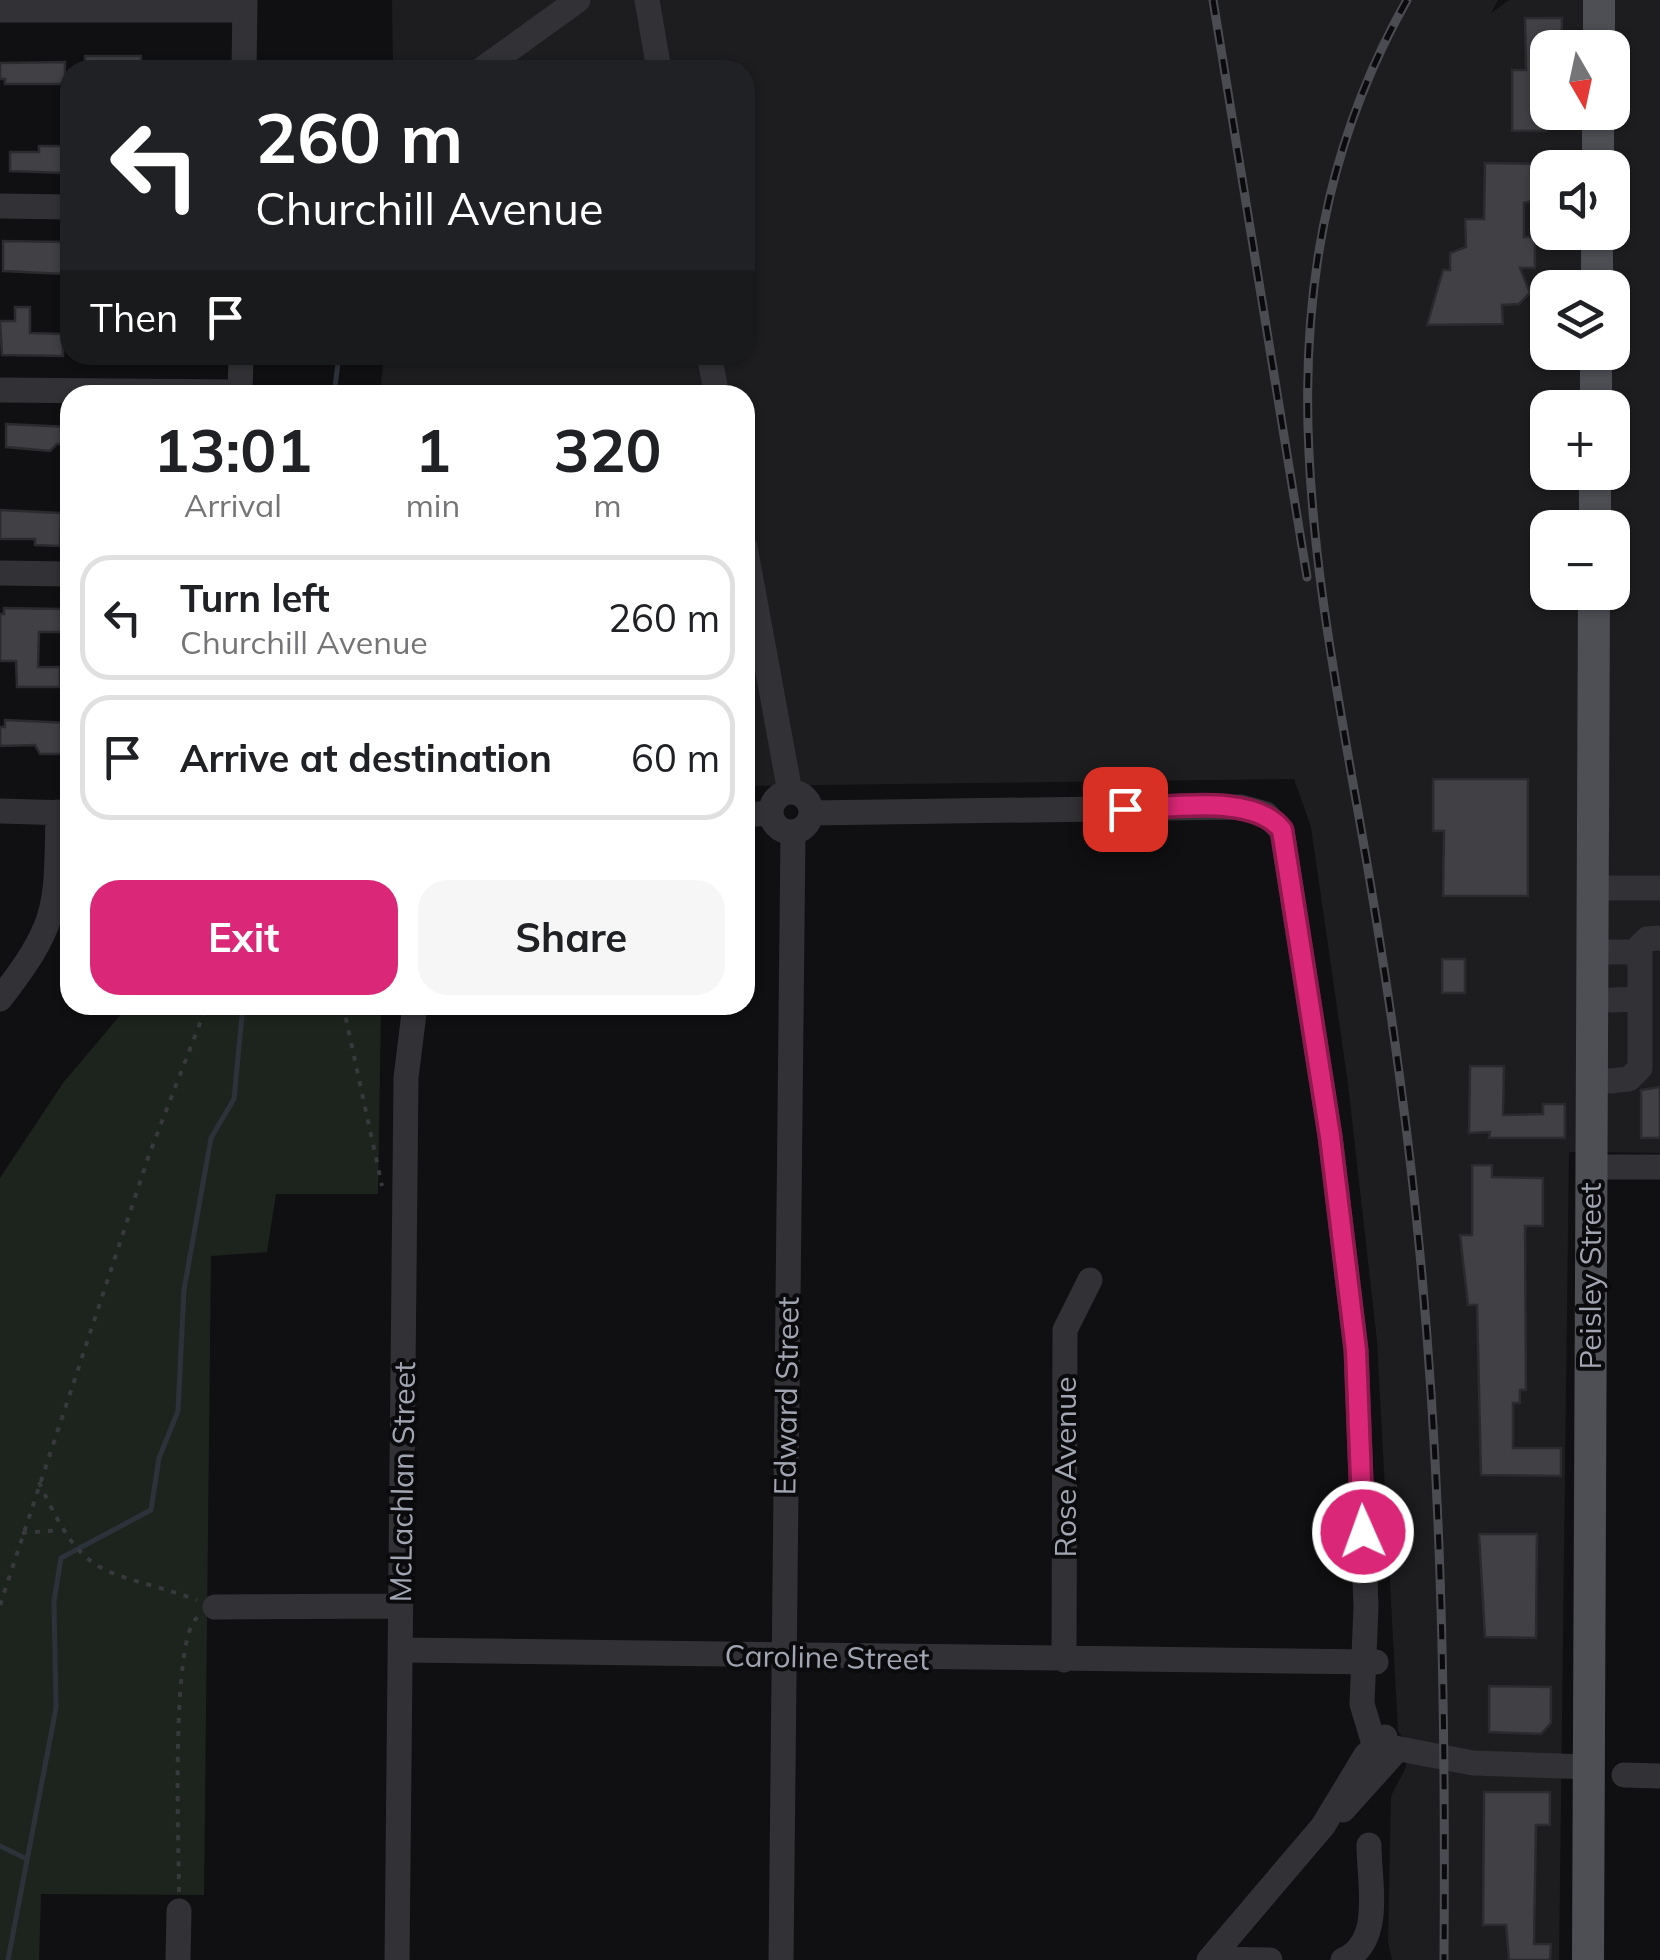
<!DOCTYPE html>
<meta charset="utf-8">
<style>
:root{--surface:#fff;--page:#f6f6f6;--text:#202124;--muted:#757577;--line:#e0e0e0;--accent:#db2777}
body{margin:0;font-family:Mulish,sans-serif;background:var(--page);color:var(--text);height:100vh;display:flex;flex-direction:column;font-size:38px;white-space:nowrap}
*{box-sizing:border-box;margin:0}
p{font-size:32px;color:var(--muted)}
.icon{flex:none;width:55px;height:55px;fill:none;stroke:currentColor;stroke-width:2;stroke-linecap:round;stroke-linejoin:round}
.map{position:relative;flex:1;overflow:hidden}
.panel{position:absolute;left:60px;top:385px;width:695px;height:630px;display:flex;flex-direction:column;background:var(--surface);border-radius:30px;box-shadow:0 2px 8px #0004}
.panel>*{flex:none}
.guide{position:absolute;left:60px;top:60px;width:695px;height:305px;border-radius:30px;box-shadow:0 2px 8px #0004;background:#202124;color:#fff;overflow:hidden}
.needle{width:65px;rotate:171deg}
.tools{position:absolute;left:1530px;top:30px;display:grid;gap:20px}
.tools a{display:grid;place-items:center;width:100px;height:100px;border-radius:20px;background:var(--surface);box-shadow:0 2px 8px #0004;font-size:50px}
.pin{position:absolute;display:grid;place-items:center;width:85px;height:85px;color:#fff;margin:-42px;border-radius:20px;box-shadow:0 5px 15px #0006}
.me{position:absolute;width:110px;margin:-55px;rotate:358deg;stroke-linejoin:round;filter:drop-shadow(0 0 8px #0008)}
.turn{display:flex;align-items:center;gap:35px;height:210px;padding:0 30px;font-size:45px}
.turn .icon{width:130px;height:130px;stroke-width:2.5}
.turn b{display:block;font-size:70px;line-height:85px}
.then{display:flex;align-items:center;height:95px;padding:0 30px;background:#0003;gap:20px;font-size:38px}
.eta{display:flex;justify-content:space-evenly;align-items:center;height:170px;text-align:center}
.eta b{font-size:60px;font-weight:700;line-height:70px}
.action{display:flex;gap:20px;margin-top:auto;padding:20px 30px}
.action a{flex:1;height:115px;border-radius:30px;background:var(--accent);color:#fff;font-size:40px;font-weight:700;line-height:115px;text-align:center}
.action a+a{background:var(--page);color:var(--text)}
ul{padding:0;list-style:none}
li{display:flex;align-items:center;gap:30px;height:125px;margin:0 20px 15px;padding:0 10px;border:5px solid var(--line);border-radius:30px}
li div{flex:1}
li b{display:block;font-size:38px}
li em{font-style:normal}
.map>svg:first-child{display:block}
</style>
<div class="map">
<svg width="1660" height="1960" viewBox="0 0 1660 1960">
<rect width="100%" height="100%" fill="#101012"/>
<!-- built -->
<path fill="#1d1c1f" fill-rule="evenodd" d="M392 0H1498L1491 13 1509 0H1660V1153L1569 1152 1559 1960H1392L1388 1941 1391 1796 1406 1767 1404 1740 1398 1731 1377 1341 1348 1084 1311 827 1294 779 745 786V395H380L384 355H745V70H393ZM1548 48H1612V112H1548ZM1548 168H1612V232H1548ZM1548 288H1612V352H1548ZM1548 408H1612V472H1548ZM1548 528H1612V592H1548Z"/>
<!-- green -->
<path fill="#1d241e" d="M129 1005H381L378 1194H276L267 1252 211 1256 204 1895 41 1894 39 1960H0V1178L63 1083Z"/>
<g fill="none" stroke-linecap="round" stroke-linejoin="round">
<!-- stream -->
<path stroke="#2b3239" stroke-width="5" d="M334 395 339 355
M0 1846 27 1859
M8 1960 56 1708 54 1601 61 1558 151 1510 159 1458 178 1411 184 1290 211 1138 234 1099 243 1005"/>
</g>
<!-- building -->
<path fill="#404045" stroke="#2b2a2e" stroke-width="2.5" d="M1525 18H1562V46L1548 48 1546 131H1512V70H1526Z
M85 56H141V70H85Z
M65 62V80L60 84H5V79H0V63Z
M39 146H65V173L10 171V152H39Z
M1485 163 1548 164 1547 197 1524 203V237H1535V268H1520L1530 293 1519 304 1502 305 1503 324 1427 325 1443 270H1450V253L1466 247 1465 219H1484Z
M3 241 64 242V274L3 271Z
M15 307H30V333L63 334V356L2 355 0 321H15Z
M6 424 70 427V444H57L50 451 6 447Z
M0 510 61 513 60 546 35 545V539H0Z
M4 608 63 609V615H70V632H39L38 667H60V687H17L16 661H0V614H4Z
M5 720 70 723V754H40L35 745 0 746V727H5Z
M1433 779H1528V896H1443L1444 831H1433Z
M1442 959H1465V993H1442Z
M1470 1066H1504L1503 1115 1543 1114V1104H1565V1138H1489L1490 1132 1469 1133Z
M1660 1087V1138H1641V1090Z
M1472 1165H1492V1177L1543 1178V1226H1525L1526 1390H1520V1403H1513V1448H1561V1476L1481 1475 1477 1305H1468L1460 1235H1472Z
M1479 1534H1537L1536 1638 1485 1637Z
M1489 1686 1551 1687V1723L1541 1734 1489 1732Z
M1484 1792H1550V1825H1536L1534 1944H1551L1550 1960H1509L1506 1925H1483Z"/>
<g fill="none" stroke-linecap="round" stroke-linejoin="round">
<!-- path -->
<path stroke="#38393d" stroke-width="4" stroke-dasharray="5 8" stroke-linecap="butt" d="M343 1005 382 1186
M39 1482C86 1585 101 1566 197 1600
M22 1533 61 1530
M0 1605 149 1155 207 1005
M179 1892C179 1850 170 1634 198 1617"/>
<!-- minor -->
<path stroke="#323236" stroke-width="25" d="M647 0 659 70
M0 10H245
M244 70 245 0
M481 70 578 0
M0 206 70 207
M709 355 717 395
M0 390 240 392
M240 395 241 355
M745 547 790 792
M0 573 70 574
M771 812a20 20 0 1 1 40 0a20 20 0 1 1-40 0Z
M0 811 70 813
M811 813 1241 807 1266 814 1282 831 1330 1136 1356 1350 1366 1606 1362 1704 1374 1744
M745 815 771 813
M1592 888H1660
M1610 952H1640
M0 999C60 921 56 908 58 812
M1612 1000 1640 999
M1610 1081 1629 1079 1640 1068V946L1647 939 1660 938
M1590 1167H1660
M215 1607 400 1606
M401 1650 1376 1662
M1064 1660 1065 1330 1090 1280
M1374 1744 1473 1763 1589 1767
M1624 1775 1660 1776
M1343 1810 1396 1751
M1210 1959 1270 1960
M178 1960 179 1911
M397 1960 406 1078 415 1005
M781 1960 793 832
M1209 1960 1323 1826 1366 1755 1385 1737
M1343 1960C1384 1943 1369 1883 1369 1845"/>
<!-- major -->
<path stroke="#4e4f55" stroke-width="32" d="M1599 48V0
M1598 168V112
M1597 288V232
M1596 408V352
M1595 528V472
M1588 1960 1594 592"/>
<!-- rail casing -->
<g stroke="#4b4c51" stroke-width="9">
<path id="rail" d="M1213 0 1307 577
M1407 0C1257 266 1308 532 1359 817 1378 925 1395 1034 1408 1143 1441 1414 1446 1687 1444 1960"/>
</g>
<!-- rail -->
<use href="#rail" stroke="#0b0b0d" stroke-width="5" stroke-dasharray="15" stroke-linecap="butt"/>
</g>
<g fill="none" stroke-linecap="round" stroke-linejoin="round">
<!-- route casing -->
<g stroke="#8e194d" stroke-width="25">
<path id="route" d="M1125 809C1169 808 1254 793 1282 830L1330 1136 1356 1350 1363 1532"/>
</g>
<!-- route -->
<use href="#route" stroke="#db2777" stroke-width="18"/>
</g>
<g text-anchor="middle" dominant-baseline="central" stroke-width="8" stroke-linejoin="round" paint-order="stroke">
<!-- street labels -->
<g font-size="30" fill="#a2a6b2" stroke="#0b0b0d">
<text transform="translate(1590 1276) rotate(-90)">Peisley Street</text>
<text transform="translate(786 1396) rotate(-89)">Edward Street</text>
<text transform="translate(1065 1467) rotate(-90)">Rose Avenue</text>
<text transform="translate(402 1482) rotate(-89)">McLachlan Street</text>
<text transform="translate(827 1657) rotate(1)">Caroline Street</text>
</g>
</g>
</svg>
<div class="tools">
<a><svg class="needle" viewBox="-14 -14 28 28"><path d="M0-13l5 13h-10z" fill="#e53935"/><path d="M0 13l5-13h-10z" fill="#757577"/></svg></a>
<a><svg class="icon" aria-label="sound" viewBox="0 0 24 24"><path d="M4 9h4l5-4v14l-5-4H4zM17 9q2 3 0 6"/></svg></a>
<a><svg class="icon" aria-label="layers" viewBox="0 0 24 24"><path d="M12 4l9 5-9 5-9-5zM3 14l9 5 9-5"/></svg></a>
<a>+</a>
<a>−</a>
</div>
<div class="pin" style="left:1125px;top:809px;background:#d93025"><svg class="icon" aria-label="arrive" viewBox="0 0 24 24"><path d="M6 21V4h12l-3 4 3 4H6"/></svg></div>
<svg class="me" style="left:1363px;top:1532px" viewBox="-20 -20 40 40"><circle r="17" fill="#db2777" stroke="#fff" stroke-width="3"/><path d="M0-11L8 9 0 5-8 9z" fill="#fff"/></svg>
<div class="guide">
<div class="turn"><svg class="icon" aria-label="left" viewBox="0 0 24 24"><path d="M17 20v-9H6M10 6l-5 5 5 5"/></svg><div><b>260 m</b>Churchill Avenue</div></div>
<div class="then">Then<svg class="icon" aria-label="arrive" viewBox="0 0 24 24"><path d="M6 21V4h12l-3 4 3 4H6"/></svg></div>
</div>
<section class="panel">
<div class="eta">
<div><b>13:01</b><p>Arrival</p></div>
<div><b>1</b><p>min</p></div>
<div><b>320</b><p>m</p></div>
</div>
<ul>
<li><svg class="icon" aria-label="left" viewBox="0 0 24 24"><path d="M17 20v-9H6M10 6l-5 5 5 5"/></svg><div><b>Turn left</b><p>Churchill Avenue</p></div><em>260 m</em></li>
<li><svg class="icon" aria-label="arrive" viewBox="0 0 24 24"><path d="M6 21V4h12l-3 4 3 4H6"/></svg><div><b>Arrive at destination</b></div><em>60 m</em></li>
</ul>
<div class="action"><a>Exit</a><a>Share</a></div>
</section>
</div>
